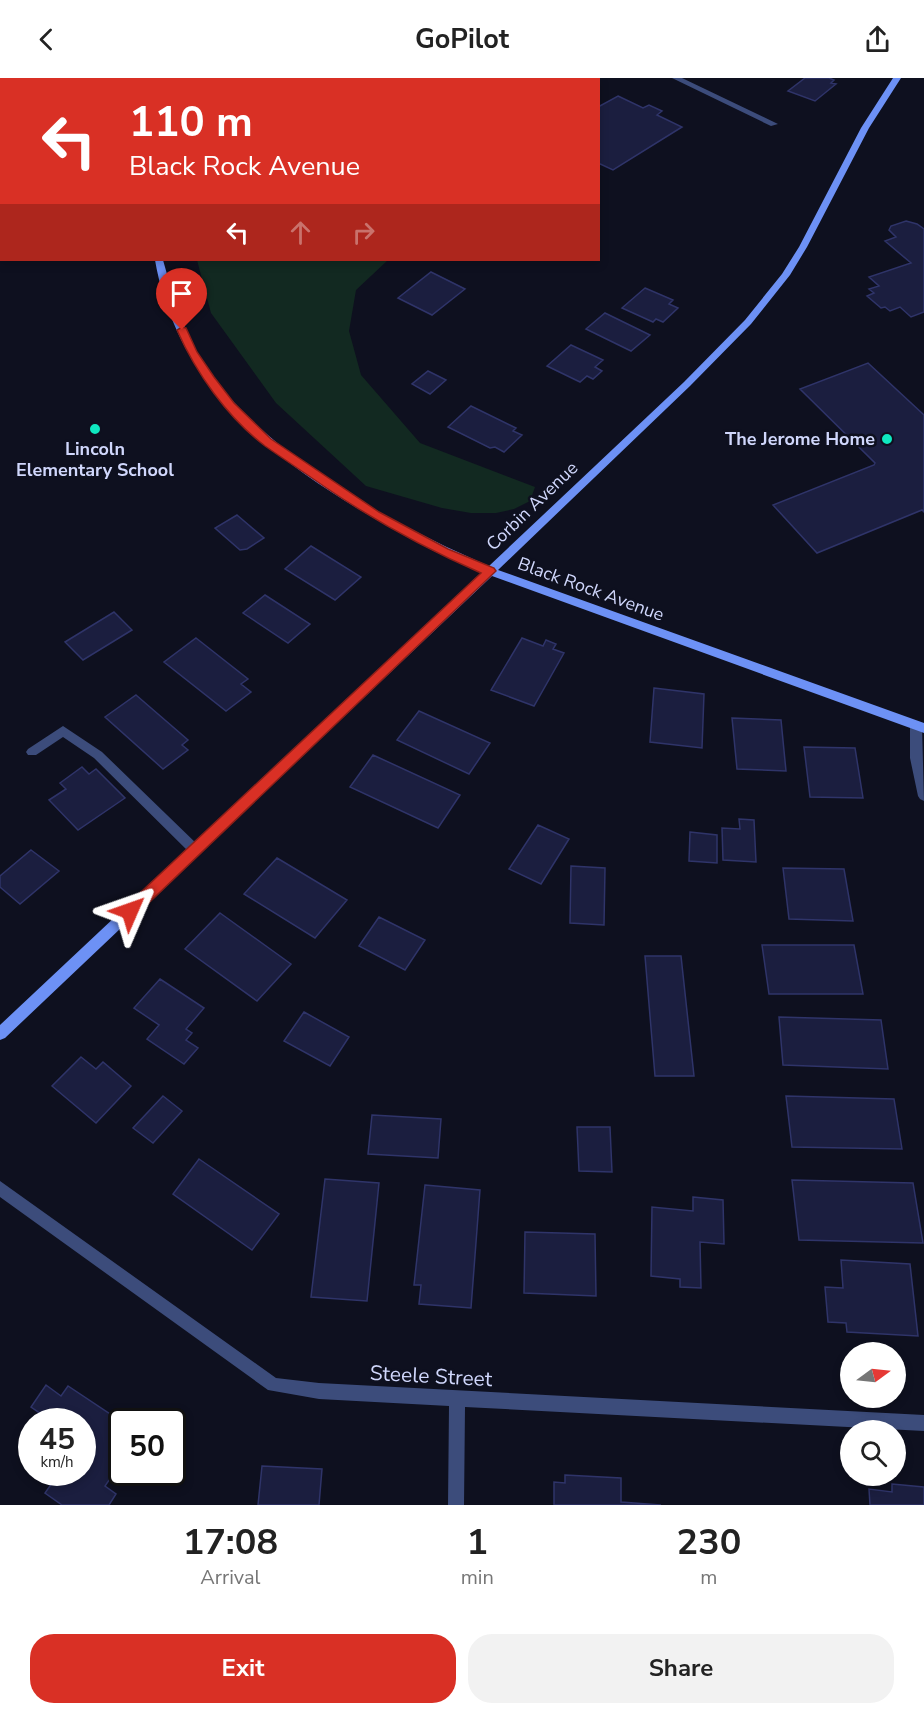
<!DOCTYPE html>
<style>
:root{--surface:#fff;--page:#f2f2f2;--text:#222;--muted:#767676;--accent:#d93025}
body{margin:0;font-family:"Nunito Sans",sans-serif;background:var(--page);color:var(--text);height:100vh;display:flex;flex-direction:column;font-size:22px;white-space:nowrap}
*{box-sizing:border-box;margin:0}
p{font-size:20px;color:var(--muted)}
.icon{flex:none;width:33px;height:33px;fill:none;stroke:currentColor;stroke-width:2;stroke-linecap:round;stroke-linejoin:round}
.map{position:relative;height:1427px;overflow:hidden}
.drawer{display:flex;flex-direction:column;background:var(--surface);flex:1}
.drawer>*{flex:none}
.hud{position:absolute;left:0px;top:0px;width:600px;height:183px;box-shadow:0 3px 9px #0003;background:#d93025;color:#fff;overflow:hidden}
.needle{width:39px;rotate:75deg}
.buttons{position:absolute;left:840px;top:1264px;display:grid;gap:12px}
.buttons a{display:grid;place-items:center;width:66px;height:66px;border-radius:50%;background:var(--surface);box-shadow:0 3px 9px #0003;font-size:30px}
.speed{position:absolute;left:18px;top:1330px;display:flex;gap:12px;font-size:30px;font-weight:700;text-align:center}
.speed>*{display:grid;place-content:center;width:78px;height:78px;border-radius:50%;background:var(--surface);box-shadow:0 3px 9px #0003;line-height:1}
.speed small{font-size:15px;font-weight:400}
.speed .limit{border:3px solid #111;border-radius:9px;background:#fff;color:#111}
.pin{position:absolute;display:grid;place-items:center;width:51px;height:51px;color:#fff;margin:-62px -26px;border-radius:50% 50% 50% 0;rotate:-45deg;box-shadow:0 0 6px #0007}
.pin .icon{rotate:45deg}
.me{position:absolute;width:66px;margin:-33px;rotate:47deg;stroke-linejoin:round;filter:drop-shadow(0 0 4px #0008)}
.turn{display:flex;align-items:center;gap:21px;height:126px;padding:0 30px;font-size:27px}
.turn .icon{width:78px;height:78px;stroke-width:2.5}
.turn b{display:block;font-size:42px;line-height:51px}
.lanes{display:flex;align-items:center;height:57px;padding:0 30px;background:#0003;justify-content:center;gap:30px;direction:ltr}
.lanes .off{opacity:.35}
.eta{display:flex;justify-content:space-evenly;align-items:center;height:102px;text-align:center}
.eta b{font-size:36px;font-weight:700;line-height:42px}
.primary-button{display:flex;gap:12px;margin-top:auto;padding:12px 30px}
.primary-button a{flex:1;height:69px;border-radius:24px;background:var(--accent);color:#fff;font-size:24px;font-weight:700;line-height:69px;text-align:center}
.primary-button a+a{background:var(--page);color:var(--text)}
header{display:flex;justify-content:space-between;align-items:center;height:78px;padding:0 30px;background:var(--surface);font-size:27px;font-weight:700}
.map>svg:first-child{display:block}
</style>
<header><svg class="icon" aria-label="back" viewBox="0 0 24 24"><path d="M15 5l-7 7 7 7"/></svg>GoPilot<svg class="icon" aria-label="share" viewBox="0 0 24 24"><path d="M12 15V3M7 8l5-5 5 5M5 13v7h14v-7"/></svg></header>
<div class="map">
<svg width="924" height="1427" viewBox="0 0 924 1427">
<rect width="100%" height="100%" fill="#0e101f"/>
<!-- green -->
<path fill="#122921" d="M197 182H388L356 212 349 253 361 297 420 365 535 409 530 423 514 431 496 435H471L442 430 366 408 276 325 211 235Z"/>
<!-- building -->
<path fill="#1b1e3f" stroke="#2f3469" stroke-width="1.5" d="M805 0H829L834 2 831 5 836 6 815 23 788 13Z
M618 18 643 30 649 27 662 33 657 37 682 49 613 92 598 85V29Z
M906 143 917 146 924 151V234L911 239 900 229 890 233 885 229 881 230 867 218 874 215 869 211 879 208 869 199 911 185 885 163 896 159 889 152 891 148Z
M431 194 465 211 432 237 398 220Z
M645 210 673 222 669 226 678 230 663 244 656 241 653 244 622 230Z
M605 235 650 257 631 273 586 251Z
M571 267 603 282 595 289 602 293 593 301 587 298 580 304 547 288Z
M868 285 924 337V434L922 432 817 475 773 427 874 387 875 385 800 311Z
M428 293 446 302 430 316 412 306Z
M471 328 516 350 513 353 522 357 504 374 495 369 490 370 448 349Z
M237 437 264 460 247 471 240 472 215 450Z
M311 468 361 499 335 522 285 491Z
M265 517 310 546 288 565 243 535Z
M114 534 132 552 83 582 65 564Z
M196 560 248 601 241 606 251 614 226 633 164 584Z
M522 560 543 568 546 562 556 566 553 571 564 575 534 628 491 612Z
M654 610 704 616 702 670 650 664Z
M136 617 188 662 182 667 188 672 163 691 105 639Z
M419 633 490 665 469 696 397 662Z
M732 640 781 642 786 693 737 691Z
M804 669 855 670 863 720 810 719Z
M373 677 460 717 438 750 350 709Z
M82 689 89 696 96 691 125 720 78 752 49 722 66 711 60 705Z
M739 741 754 742 756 784 723 782 722 750 740 751Z
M538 747 569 761 541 806 509 791Z
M690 754 717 757V785L689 783Z
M31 772 59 793 20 826 0 809V798Z
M277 780 347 822 315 860 244 816Z
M571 788 605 790 604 847 570 845Z
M783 790 844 791 853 843 789 841Z
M220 835 291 886 257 923 185 871Z
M379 839 425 862 405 892 359 868Z
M762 867H854L863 916H769Z
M645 878H681L694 998H655Z
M160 901 204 930 186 951 192 955 186 962 198 970 184 986 147 961 159 947 134 930Z
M304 934 349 959 330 988 284 963Z
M779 939 881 942 888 991 783 987Z
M81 979 96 991 103 984 131 1008 96 1045 52 1008Z
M163 1018 182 1033 153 1065 133 1050Z
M786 1018 894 1021 902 1071 792 1069Z
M372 1037 441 1041 438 1080 368 1076Z
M577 1049H610L612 1094 579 1093Z
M199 1081 279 1136 252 1172 173 1116Z
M325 1101 379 1105 367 1223 311 1219Z
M792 1102 913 1105 923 1165 799 1162Z
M425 1107 480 1112 471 1230 419 1226 421 1207H414Z
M693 1119 723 1122 724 1166 700 1164 701 1210 680 1209V1201L651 1198 652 1129 693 1133Z
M525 1154 595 1156 596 1218 524 1215Z
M841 1182 910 1186 918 1258 847 1254 846 1245 828 1244 825 1209 843 1210Z
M46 1307 61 1318 68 1308 122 1344V1383L105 1408 116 1416 109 1427H62L45 1415 59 1395H82V1344H36L41 1336 31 1329Z
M262 1388 322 1391 319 1427H258Z
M565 1397 621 1400V1424L661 1427H554V1404L565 1405Z
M892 1406 924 1409V1427H870L869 1411 892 1414Z"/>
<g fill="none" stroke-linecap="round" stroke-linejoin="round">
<!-- lane -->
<path fill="#3c4c7b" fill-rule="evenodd" d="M63 648 102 674 199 768 201 772 199 776 195 777 191 776 94 680 63 659 36 677H28L26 674 28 671Z"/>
<!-- street -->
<path fill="#3c4c7b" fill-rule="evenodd" d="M672 0H682L778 46 771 48Z
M916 643 922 648 924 723 920 721 918 718 910 680V648Z
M0 1103 276 1300 319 1305 924 1337V1353L465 1329 464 1427H448L449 1328 319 1321 268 1312 0 1119Z"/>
<!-- secondary -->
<path fill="#6d91f5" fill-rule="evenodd" d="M226 0H235L234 2Z
M893 0H901L869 50 807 169 790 197 751 246 690 308 498 492 924 645V655L492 498 5 960 0 962V947L482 494C394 456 279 392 217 318 186 279 163 230 155 182H163C172 214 181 247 198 276 254 372 389 445 489 488L684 304 745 242 782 196 799 169 861 50Z"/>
</g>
<!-- route -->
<path fill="#d93025" stroke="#8d1f18" stroke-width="1.5" d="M182 249 186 250 197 274 214 299 234 325 271 361 379 434 448 471 494 490 496 493 135 838 130 840 125 838 123 833 125 829 481 495C426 471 375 443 325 409 305 395 285 382 265 368 227 339 196 295 177 252Z"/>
<!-- markers -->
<g fill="#0fe8c0" stroke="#0e101f" stroke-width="2">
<circle cx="95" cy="351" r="6"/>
<circle cx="887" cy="361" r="6"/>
</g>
<g text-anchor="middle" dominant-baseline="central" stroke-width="5" stroke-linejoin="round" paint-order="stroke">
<!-- poi labels -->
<g font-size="18" font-weight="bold" fill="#d0d7fc" stroke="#0e101f" text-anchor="end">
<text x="875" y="361">The Jerome Home</text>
<text x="95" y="371" text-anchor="middle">Lincoln<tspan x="95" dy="21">Elementary School</tspan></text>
</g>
<!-- street labels -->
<g font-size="18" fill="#d0d7fc" stroke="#0e101f">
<text transform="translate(532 428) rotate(-44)">Corbin Avenue</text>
<text transform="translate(591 511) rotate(20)">Black Rock Avenue</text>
</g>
<!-- near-street labels -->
<g font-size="21" fill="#d0d7fc" stroke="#0e101f">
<text transform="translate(431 1298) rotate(3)">Steele Street</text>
</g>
</g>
</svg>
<div class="buttons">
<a><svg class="needle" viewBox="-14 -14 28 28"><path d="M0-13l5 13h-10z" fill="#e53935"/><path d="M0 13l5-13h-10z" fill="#767676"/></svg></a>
<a><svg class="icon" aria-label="search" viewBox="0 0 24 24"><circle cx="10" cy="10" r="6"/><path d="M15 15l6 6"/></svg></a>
</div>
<div class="speed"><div>45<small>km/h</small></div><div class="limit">50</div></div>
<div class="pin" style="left:182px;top:252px;background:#d93025"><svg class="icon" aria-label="arrive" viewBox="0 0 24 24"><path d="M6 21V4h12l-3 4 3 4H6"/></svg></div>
<svg class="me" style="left:130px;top:833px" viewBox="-20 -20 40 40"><path d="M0-17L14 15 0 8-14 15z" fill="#d93025" stroke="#fff" stroke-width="4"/></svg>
<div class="hud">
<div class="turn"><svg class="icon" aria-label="left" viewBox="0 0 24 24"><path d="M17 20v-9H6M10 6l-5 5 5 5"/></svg><div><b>110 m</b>Black Rock Avenue</div></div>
<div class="lanes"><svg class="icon" aria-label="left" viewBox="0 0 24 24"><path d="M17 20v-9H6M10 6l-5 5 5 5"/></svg><svg class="icon off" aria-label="ahead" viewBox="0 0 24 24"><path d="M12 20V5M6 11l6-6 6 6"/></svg><svg class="icon off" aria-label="right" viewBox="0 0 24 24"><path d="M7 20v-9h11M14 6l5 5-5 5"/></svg></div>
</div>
</div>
<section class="drawer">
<div class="eta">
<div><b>17:08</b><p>Arrival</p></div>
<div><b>1</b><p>min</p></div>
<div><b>230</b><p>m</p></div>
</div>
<div class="primary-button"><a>Exit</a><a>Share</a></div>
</section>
